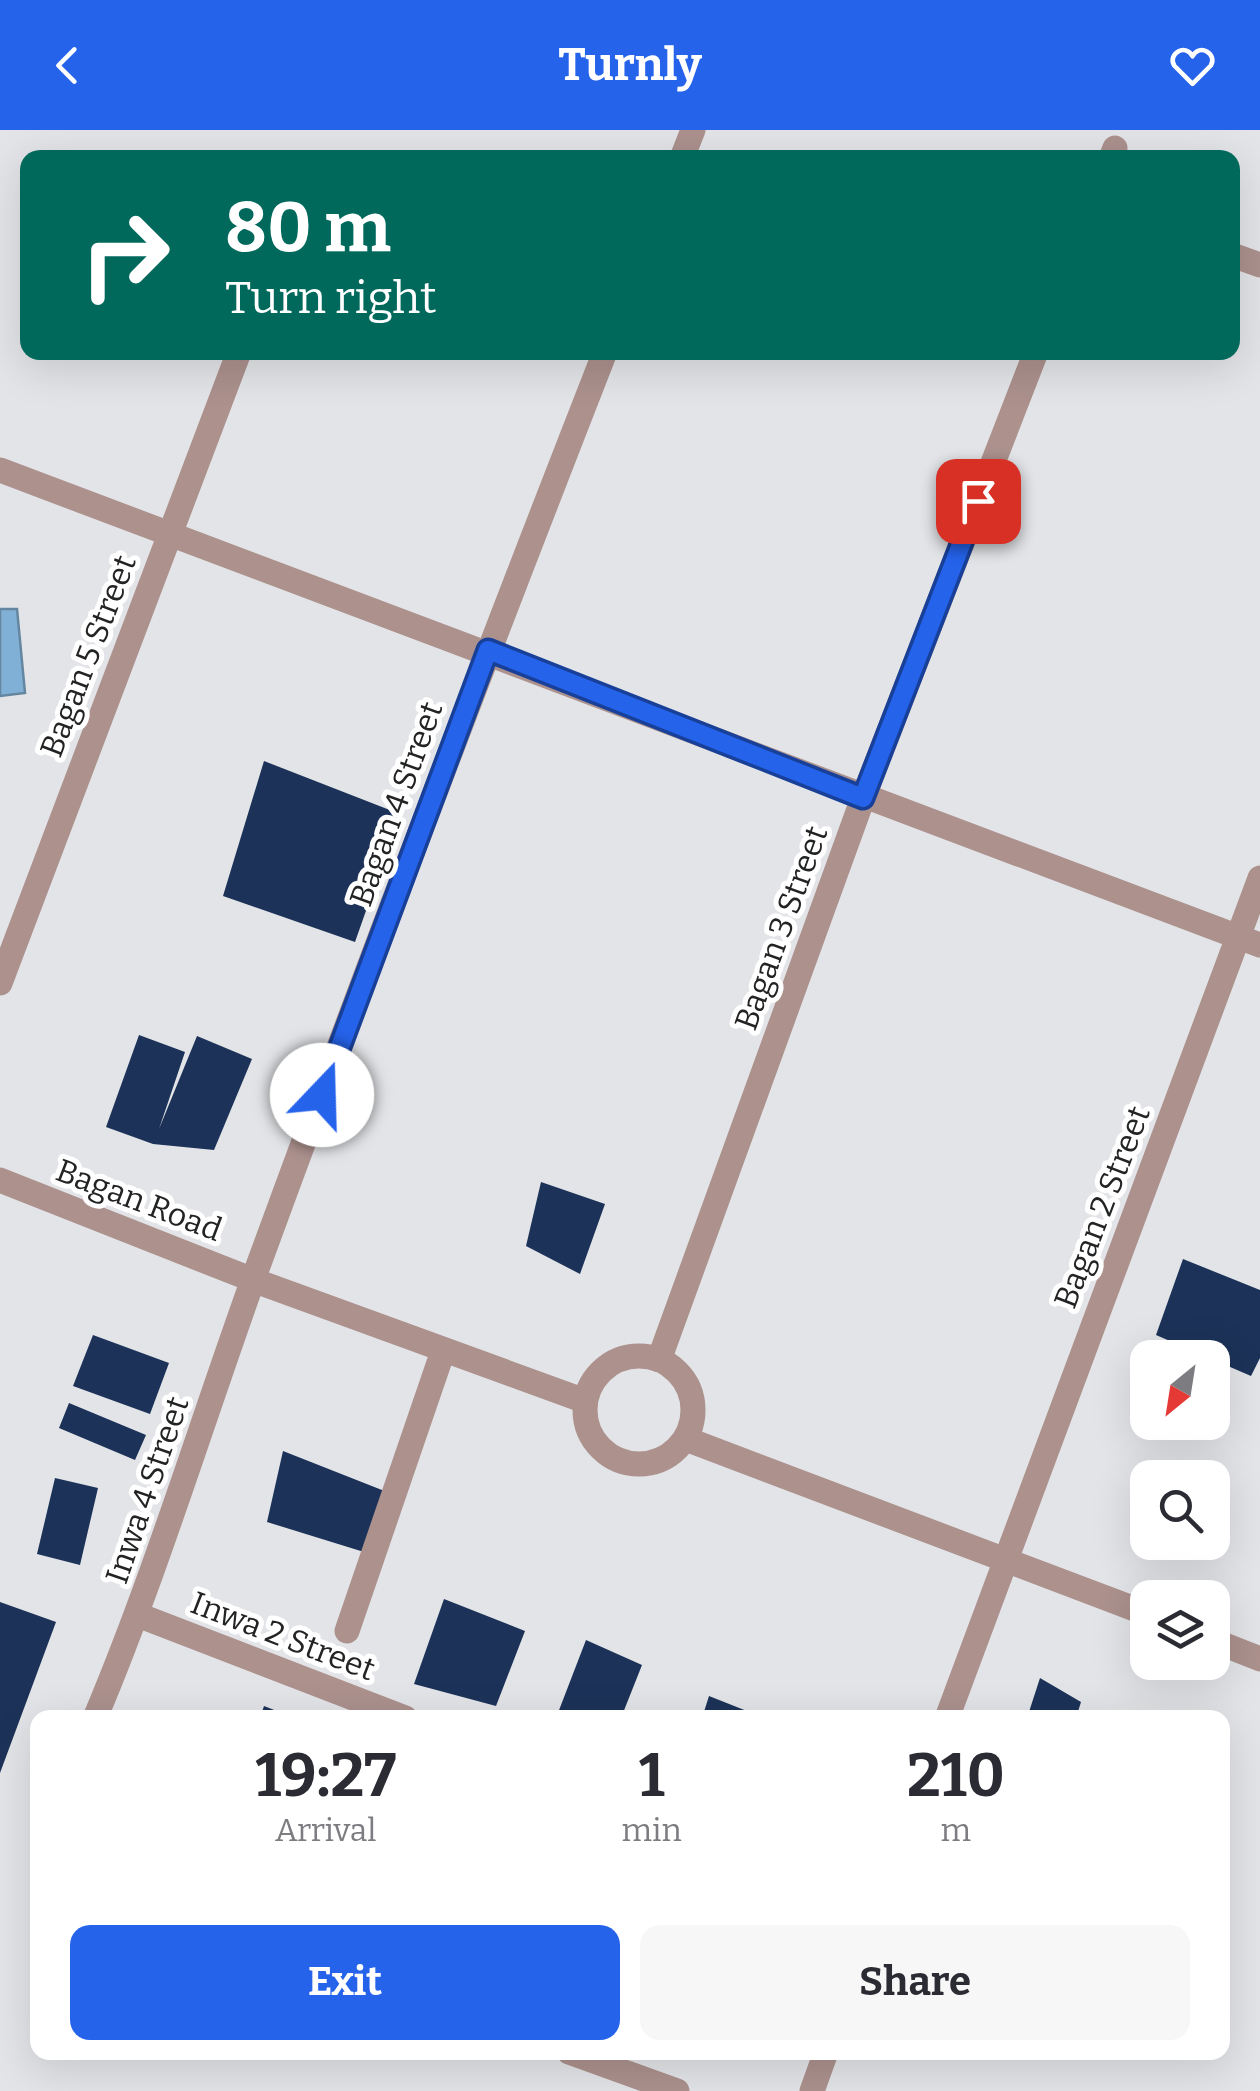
<!DOCTYPE html>
<style>
:root{--surface:#fff;--page:#f7f7f7;--text:#2b2b33;--muted:#7c7c81;--accent:#2563eb}
body{margin:0;font-family:Bitter,serif;background:var(--page);color:var(--text);height:100vh;display:flex;flex-direction:column;font-size:38px;white-space:nowrap}
*{box-sizing:border-box;margin:0}
p{font-size:32px;color:var(--muted)}
.icon{flex:none;width:55px;height:55px;fill:none;stroke:currentColor;stroke-width:2;stroke-linecap:round;stroke-linejoin:round}
.map{position:relative;flex:1;overflow:hidden}
.panel{position:absolute;left:30px;top:1580px;width:1200px;height:350px;display:flex;flex-direction:column;background:var(--surface);border-radius:20px;box-shadow:0 10px 40px #0002}
.panel>*{flex:none}
.guide{position:absolute;left:20px;top:20px;width:1220px;height:210px;border-radius:20px;box-shadow:0 10px 40px #0002;background:#00695c;color:#fff;overflow:hidden}
.needle{width:65px;rotate:210deg}
.tools{position:absolute;left:1130px;top:1210px;display:grid;gap:20px}
.tools a{display:grid;place-items:center;width:100px;height:100px;border-radius:20px;background:var(--surface);box-shadow:0 10px 40px #0002;font-size:50px}
.pin{position:absolute;display:grid;place-items:center;width:85px;height:85px;color:#fff;margin:-42px;border-radius:20px;box-shadow:0 5px 15px #0006}
.me{position:absolute;width:110px;margin:-55px;rotate:21deg;stroke-linejoin:round;filter:drop-shadow(0 0 8px #0008)}
.turn{display:flex;align-items:center;gap:35px;height:210px;padding:0 40px;font-size:45px}
.turn .icon{width:130px;height:130px;stroke-width:2.5}
.turn b{display:block;font-size:70px;line-height:85px}
.eta{display:flex;justify-content:space-evenly;align-items:center;height:170px;text-align:center}
.eta b{font-size:60px;font-weight:700;line-height:70px}
.action{display:flex;gap:20px;margin-top:auto;padding:20px 40px}
.action a{flex:1;height:115px;border-radius:20px;background:var(--accent);color:#fff;font-size:40px;font-weight:700;line-height:115px;text-align:center}
.action a+a{background:var(--page);color:var(--text)}
header{display:flex;justify-content:space-between;align-items:center;height:130px;padding:0 40px;background:var(--accent);color:#fff;font-size:45px;font-weight:700}
.map>svg:first-child{display:block}
</style>
<header><svg class="icon" aria-label="back" viewBox="0 0 24 24"><path d="M15 5l-7 7 7 7"/></svg>Turnly<svg class="icon" aria-label="heart" viewBox="0 0 24 24"><path d="M12 20l-8-8c-3-5 5-10 8-4 3-6 11-1 8 4z"/></svg></header>
<div class="map">
<svg width="1260" height="1961" viewBox="0 0 1260 1961">
<rect width="100%" height="100%" fill="#e2e4e7"/>
<!-- water -->
<path fill="#80b0d5" stroke="#6486a0" stroke-width="2.5" d="M0 479H17L25 563 0 566Z"/>
<!-- building -->
<path fill="#1c3258" d="M264 631 400 684 355 812 223 766Z
M139 905 185 922 159 999 197 906 252 929 214 1020 153 1014 106 997Z
M541 1052 605 1074 580 1144 526 1116Z
M1183 1129 1260 1160V1228L1251 1246 1156 1205Z
M93 1205 169 1233 150 1284 73 1256Z
M69 1273 146 1305 135 1330 59 1298Z
M283 1321 387 1362 364 1422 267 1392Z
M55 1348 98 1358 80 1435 37 1424Z
M444 1469 525 1501 496 1576 414 1554Z
M0 1472 56 1492 0 1643Z
M586 1510 642 1535 621 1588H556Z
M1040 1548 1081 1572 1076 1588H1027Z
M709 1566 762 1587V1588H702Z
M264 1576 292 1587V1588H260Z"/>
<g fill="none" stroke-linecap="round" stroke-linejoin="round">
<!-- street -->
<path stroke="#ac918d" stroke-width="25" d="M682 28 693 0
M1111 28 1115 18
M1232 125 1260 135
M0 340 1260 815
M0 853 239 222
M0 1050 253 1150 585 1271
M585 1280a54 54 0 1 1 108 0a54 54 0 1 1-108 0Z
M659 1230 863 668 1036 222
M686 1309 1148 1484
M138 1485 405 1588
M347 1501 443 1221
M1212 1510 1260 1529
M95 1588C156 1443 201 1294 254 1147 367 838 485 529 605 222
M947 1588 1260 748
M569 1922 677 1961
M812 1961 826 1922"/>
</g>
<g fill="none" stroke-linecap="round" stroke-linejoin="round">
<!-- route casing -->
<g stroke="#184099" stroke-width="25">
<path id="route" d="M322 965 488 520 863 668 978 371"/>
</g>
<!-- route -->
<use href="#route" stroke="#2563eb" stroke-width="18"/>
</g>
<g text-anchor="middle" dominant-baseline="central" stroke-width="10" stroke-linejoin="round" paint-order="stroke">
<!-- street labels -->
<g font-size="32" fill="#222324" stroke="#fff">
<text transform="translate(88 526) rotate(-69)">Bagan 5 Street</text>
<text transform="translate(396 674) rotate(-70)">Bagan 4 Street</text>
<text transform="translate(781 798) rotate(-70)">Bagan 3 Street</text>
<text transform="translate(139 1070) rotate(21)">Bagan Road</text>
<text transform="translate(1102 1077) rotate(-69)">Bagan 2 Street</text>
<text transform="translate(147 1360) rotate(-71)">Inwa 4 Street</text>
<text transform="translate(283 1506) rotate(21)">Inwa 2 Street</text>
</g>
</g>
</svg>
<div class="tools">
<a><svg class="needle" viewBox="-14 -14 28 28"><path d="M0-13l5 13h-10z" fill="#e53935"/><path d="M0 13l5-13h-10z" fill="#7c7c81"/></svg></a>
<a><svg class="icon" aria-label="search" viewBox="0 0 24 24"><circle cx="10" cy="10" r="6"/><path d="M15 15l6 6"/></svg></a>
<a><svg class="icon" aria-label="layers" viewBox="0 0 24 24"><path d="M12 4l9 5-9 5-9-5zM3 14l9 5 9-5"/></svg></a>
</div>
<div class="pin" style="left:978px;top:371px;background:#d93025"><svg class="icon" aria-label="arrive" viewBox="0 0 24 24"><path d="M6 21V4h12l-3 4 3 4H6"/></svg></div>
<svg class="me" style="left:322px;top:965px" viewBox="-20 -20 40 40"><circle r="19" fill="#fff"/><path d="M0-13L10 11 0 6-10 11z" fill="#2563eb"/></svg>
<div class="guide">
<div class="turn"><svg class="icon" aria-label="right" viewBox="0 0 24 24"><path d="M7 20v-9h11M14 6l5 5-5 5"/></svg><div><b>80 m</b>Turn right</div></div>
</div>
<section class="panel">
<div class="eta">
<div><b>19:27</b><p>Arrival</p></div>
<div><b>1</b><p>min</p></div>
<div><b>210</b><p>m</p></div>
</div>
<div class="action"><a>Exit</a><a>Share</a></div>
</section>
</div>
